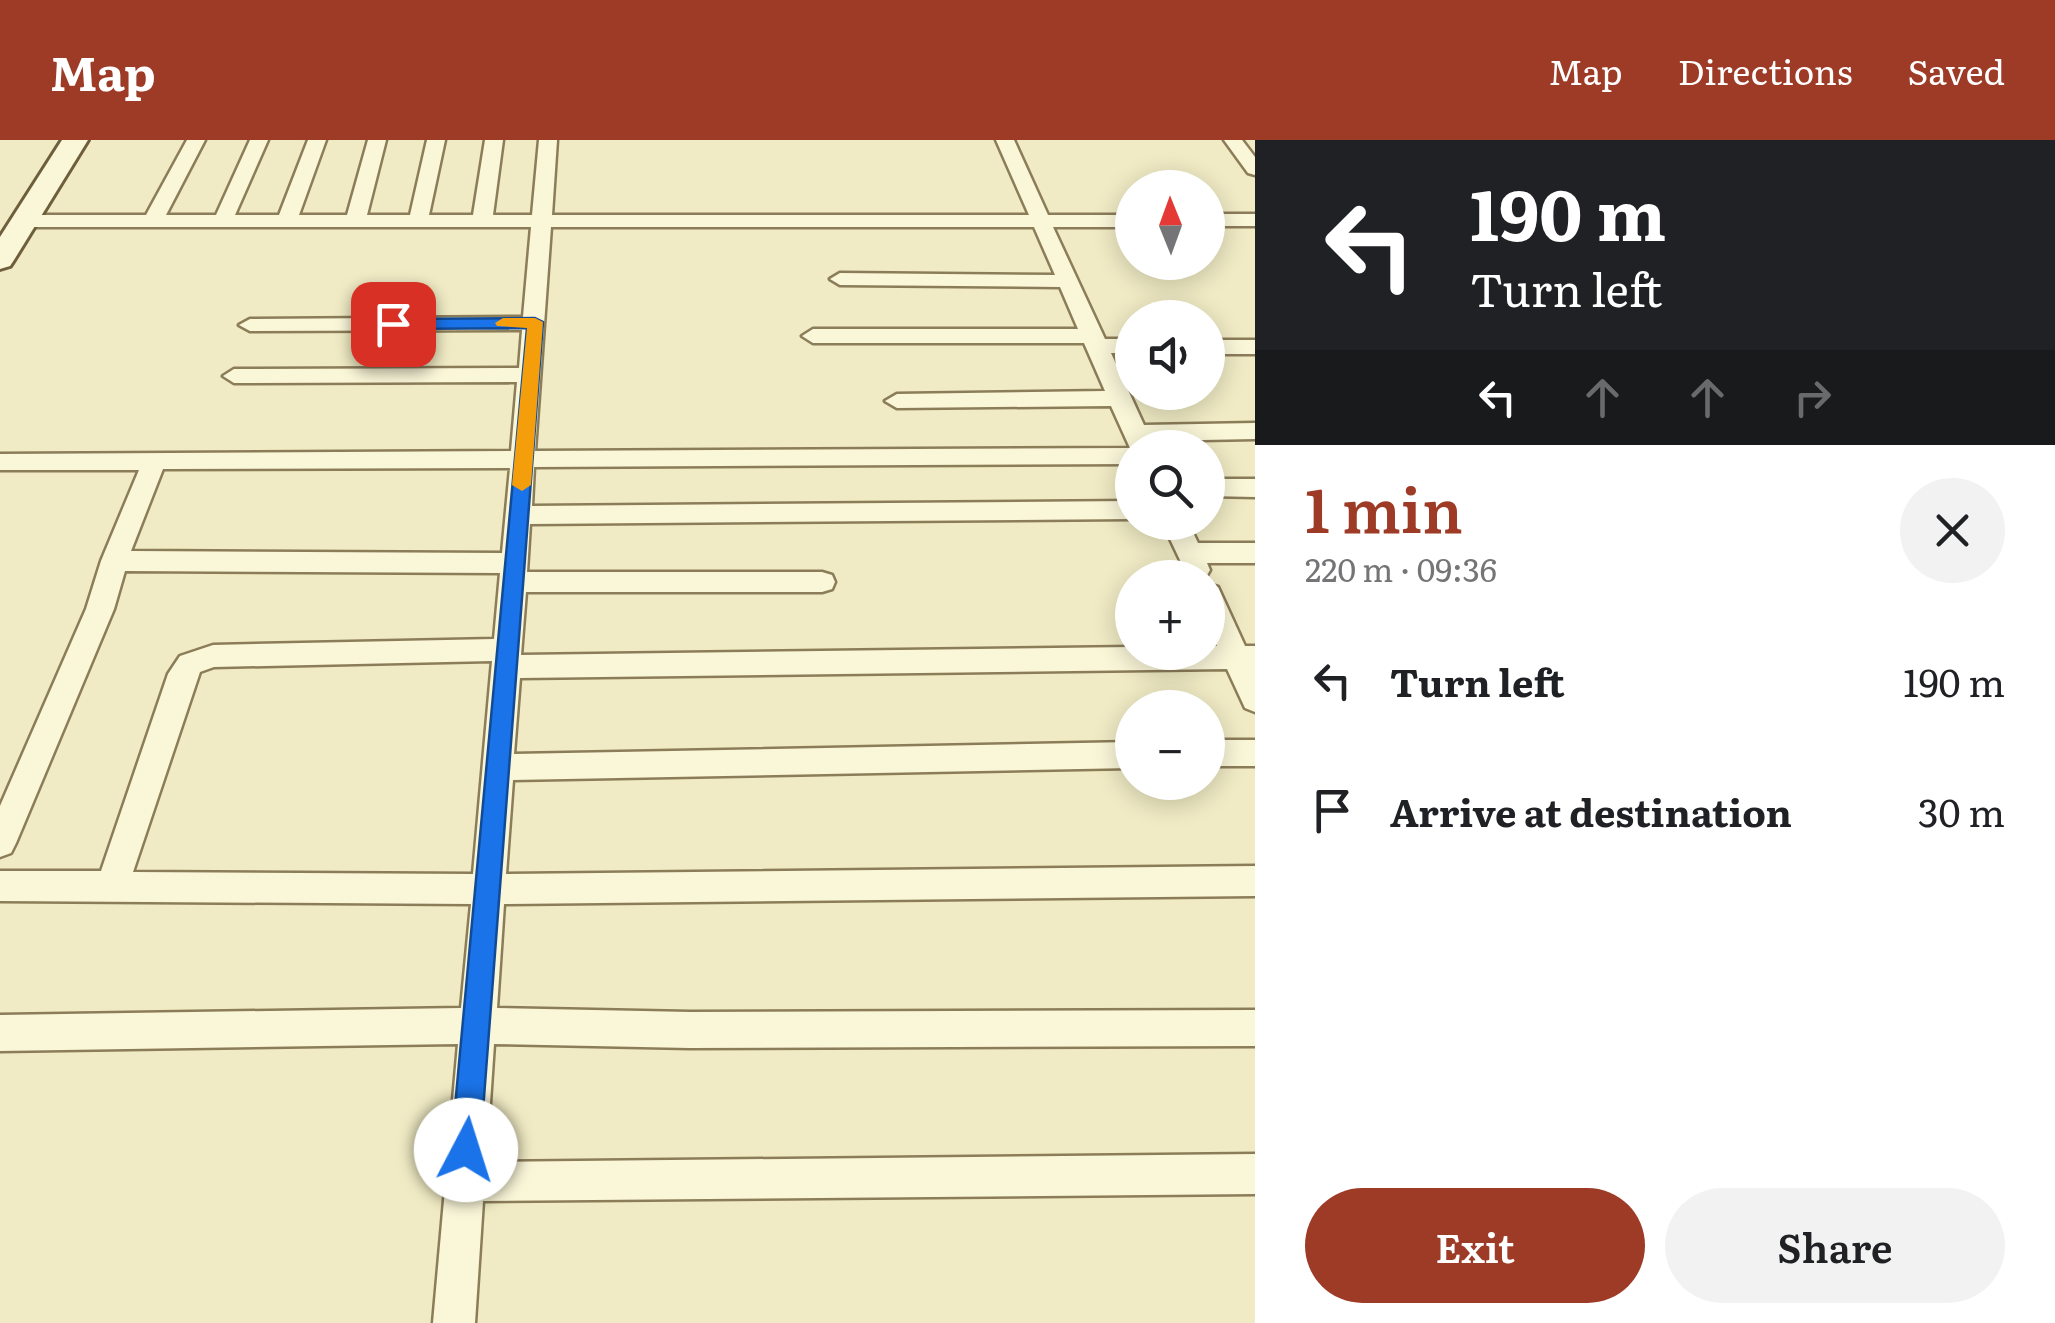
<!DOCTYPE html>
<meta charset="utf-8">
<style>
:root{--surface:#fff;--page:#f2f2f2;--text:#202124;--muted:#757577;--accent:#9e3b26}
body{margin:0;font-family:Literata,serif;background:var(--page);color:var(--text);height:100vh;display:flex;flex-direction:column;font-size:38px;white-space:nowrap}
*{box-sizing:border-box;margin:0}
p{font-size:32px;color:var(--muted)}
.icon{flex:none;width:55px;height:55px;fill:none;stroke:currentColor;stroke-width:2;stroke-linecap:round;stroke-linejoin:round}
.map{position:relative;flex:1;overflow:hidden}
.details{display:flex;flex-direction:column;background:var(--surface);width:800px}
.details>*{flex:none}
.guide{background:#202124;color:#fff;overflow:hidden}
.needle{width:65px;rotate:359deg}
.fabs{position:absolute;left:1115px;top:30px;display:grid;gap:20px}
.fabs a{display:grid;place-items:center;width:110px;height:110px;border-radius:50%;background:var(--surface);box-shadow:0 5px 25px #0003;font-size:50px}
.pin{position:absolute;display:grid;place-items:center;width:85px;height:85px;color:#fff;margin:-42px;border-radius:20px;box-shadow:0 5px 15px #0006}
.me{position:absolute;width:110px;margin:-55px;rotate:5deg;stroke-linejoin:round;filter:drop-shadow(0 0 8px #0008)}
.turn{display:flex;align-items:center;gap:35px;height:210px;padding:0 50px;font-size:45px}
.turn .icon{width:130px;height:130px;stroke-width:2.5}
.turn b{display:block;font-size:70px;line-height:85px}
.lanes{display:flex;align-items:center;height:95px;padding:0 50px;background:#0003;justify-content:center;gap:50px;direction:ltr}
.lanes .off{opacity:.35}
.round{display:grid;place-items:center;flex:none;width:105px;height:105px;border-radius:52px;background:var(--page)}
.overview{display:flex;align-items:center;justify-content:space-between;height:170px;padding:0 50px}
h1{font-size:60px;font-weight:600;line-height:75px;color:var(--accent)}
.cta{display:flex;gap:20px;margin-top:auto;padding:20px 50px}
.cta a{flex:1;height:115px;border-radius:60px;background:var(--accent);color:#fff;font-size:40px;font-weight:600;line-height:115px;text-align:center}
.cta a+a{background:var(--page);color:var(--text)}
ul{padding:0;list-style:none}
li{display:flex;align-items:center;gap:30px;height:130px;padding:0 50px}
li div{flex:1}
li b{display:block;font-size:38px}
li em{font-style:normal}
header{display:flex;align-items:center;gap:60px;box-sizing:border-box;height:140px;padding:0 50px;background:var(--accent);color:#fff}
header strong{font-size:48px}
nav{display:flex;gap:55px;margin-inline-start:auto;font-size:35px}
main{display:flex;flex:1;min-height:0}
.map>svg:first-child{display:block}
</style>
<header>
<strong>Map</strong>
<nav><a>Map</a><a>Directions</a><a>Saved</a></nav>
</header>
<main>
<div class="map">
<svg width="1255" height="1183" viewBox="0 0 1255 1183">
<rect width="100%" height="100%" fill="#f0ebc4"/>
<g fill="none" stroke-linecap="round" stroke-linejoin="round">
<!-- minor casing -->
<g stroke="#8c7d59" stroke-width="5">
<path id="minor" d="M187 0H205L166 75H216L250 0H268L235 75H279L308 0H326L299 75H347L368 0H386L367 75H410L427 0H445L429 75H473L485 0H503L493 75H532L539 0H557L552 75H1029L996 0H1014L1048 75H1132V87H1053L1105 199H1132V213H1111L1144 285 1255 283V299L1151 301 1154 308H1132V324L534 327 532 366 1132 361V379L530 384 527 432H822L832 435 835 442 832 449 822 452H526L521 515 1132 507V512H1208V506H1217L1208 484V444L1218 447 1245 506H1255V572L1245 568 1227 529 520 538 514 614 1132 602V628L513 640 506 734 1255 726V756L504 764 497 868 690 872 1255 870V906L690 908 494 904 486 1022 1255 1014V1054L483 1061 475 1183H433L458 904 0 911V875L461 868 471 764 0 761V731H101L168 534 180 516 213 505 494 499 500 433 125 431 114 469 16 703 11 713 0 717V666L86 469 101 421 139 330H0V314L511 311 517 242 234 243 223 236 234 229 519 228 522 190 250 191 239 185 250 179 523 177 531 87H25L15 81 25 75H146ZM551 87H1034L1055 135 840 133 830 139 840 145 1060 147 1078 189H813L802 196 813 203H1084L1105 251 897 254 885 261 897 268 1111 266 1130 308 535 311ZM510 328 502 413 131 411 163 329ZM492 521 473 734 133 732 200 532 214 527Z
M1224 0H1242L1255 17V35L1248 33Z
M1208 74H1255V86H1208Z
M1208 200H1255V214H1208Z
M1208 339H1255V357L1208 356Z
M1162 382H1188L1198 403H1255V423H1207L1210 430 1206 437H1188Z
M1208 600H1255V626H1208Z"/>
</g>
<!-- secondary casing -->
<g stroke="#6e5e3c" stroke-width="6">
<path id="secondary" d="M62 0H88L14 120 10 126 0 129V97Z"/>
</g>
<!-- minor -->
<use href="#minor" fill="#faf6d8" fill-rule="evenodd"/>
<!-- secondary -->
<use href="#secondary" fill="#faf6d8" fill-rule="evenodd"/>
</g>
<!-- route -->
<path fill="#1a73e8" stroke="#114b97" stroke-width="2.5" d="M535 178 543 182 480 1010 476 1021 466 1025 455 1021 451 1010 527 188 393 189 385 184 393 179Z"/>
<!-- slow -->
<path fill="#f59e0b" d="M503 178H535L543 182 531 345 522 351 512 345 527 188 497 186 495 183Z"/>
</svg>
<div class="fabs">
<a><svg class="needle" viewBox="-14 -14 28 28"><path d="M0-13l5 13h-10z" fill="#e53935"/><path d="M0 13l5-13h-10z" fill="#757577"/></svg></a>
<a><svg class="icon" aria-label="sound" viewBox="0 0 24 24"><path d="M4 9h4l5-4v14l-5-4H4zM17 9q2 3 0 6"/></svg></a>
<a><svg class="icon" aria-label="search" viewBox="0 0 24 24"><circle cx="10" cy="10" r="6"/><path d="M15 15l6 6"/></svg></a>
<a>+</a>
<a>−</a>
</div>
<div class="pin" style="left:393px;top:184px;background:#d93025"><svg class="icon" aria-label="arrive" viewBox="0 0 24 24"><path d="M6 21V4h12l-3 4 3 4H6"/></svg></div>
<svg class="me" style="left:466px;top:1010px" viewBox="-20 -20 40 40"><circle r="19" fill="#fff"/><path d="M0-13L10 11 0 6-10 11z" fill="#1a73e8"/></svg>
</div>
<section class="details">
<div class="guide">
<div class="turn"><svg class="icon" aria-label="left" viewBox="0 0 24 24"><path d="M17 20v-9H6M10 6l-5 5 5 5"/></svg><div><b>190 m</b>Turn left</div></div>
<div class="lanes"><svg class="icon" aria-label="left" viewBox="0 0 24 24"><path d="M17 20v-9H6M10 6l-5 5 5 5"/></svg><svg class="icon off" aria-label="ahead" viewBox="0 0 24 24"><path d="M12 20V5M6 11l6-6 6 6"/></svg><svg class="icon off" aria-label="ahead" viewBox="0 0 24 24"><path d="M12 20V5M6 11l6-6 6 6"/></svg><svg class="icon off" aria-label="right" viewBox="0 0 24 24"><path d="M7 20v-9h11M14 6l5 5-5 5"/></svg></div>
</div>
<div class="overview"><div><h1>1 min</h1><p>220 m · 09:36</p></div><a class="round"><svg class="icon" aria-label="close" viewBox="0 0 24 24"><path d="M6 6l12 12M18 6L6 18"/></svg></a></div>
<ul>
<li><svg class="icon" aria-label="left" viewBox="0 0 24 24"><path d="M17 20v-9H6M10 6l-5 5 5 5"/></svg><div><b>Turn left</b></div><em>190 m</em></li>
<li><svg class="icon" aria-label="arrive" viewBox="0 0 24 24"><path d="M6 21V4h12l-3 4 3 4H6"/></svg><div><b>Arrive at destination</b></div><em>30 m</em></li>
</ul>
<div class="cta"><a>Exit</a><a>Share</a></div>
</section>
</main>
